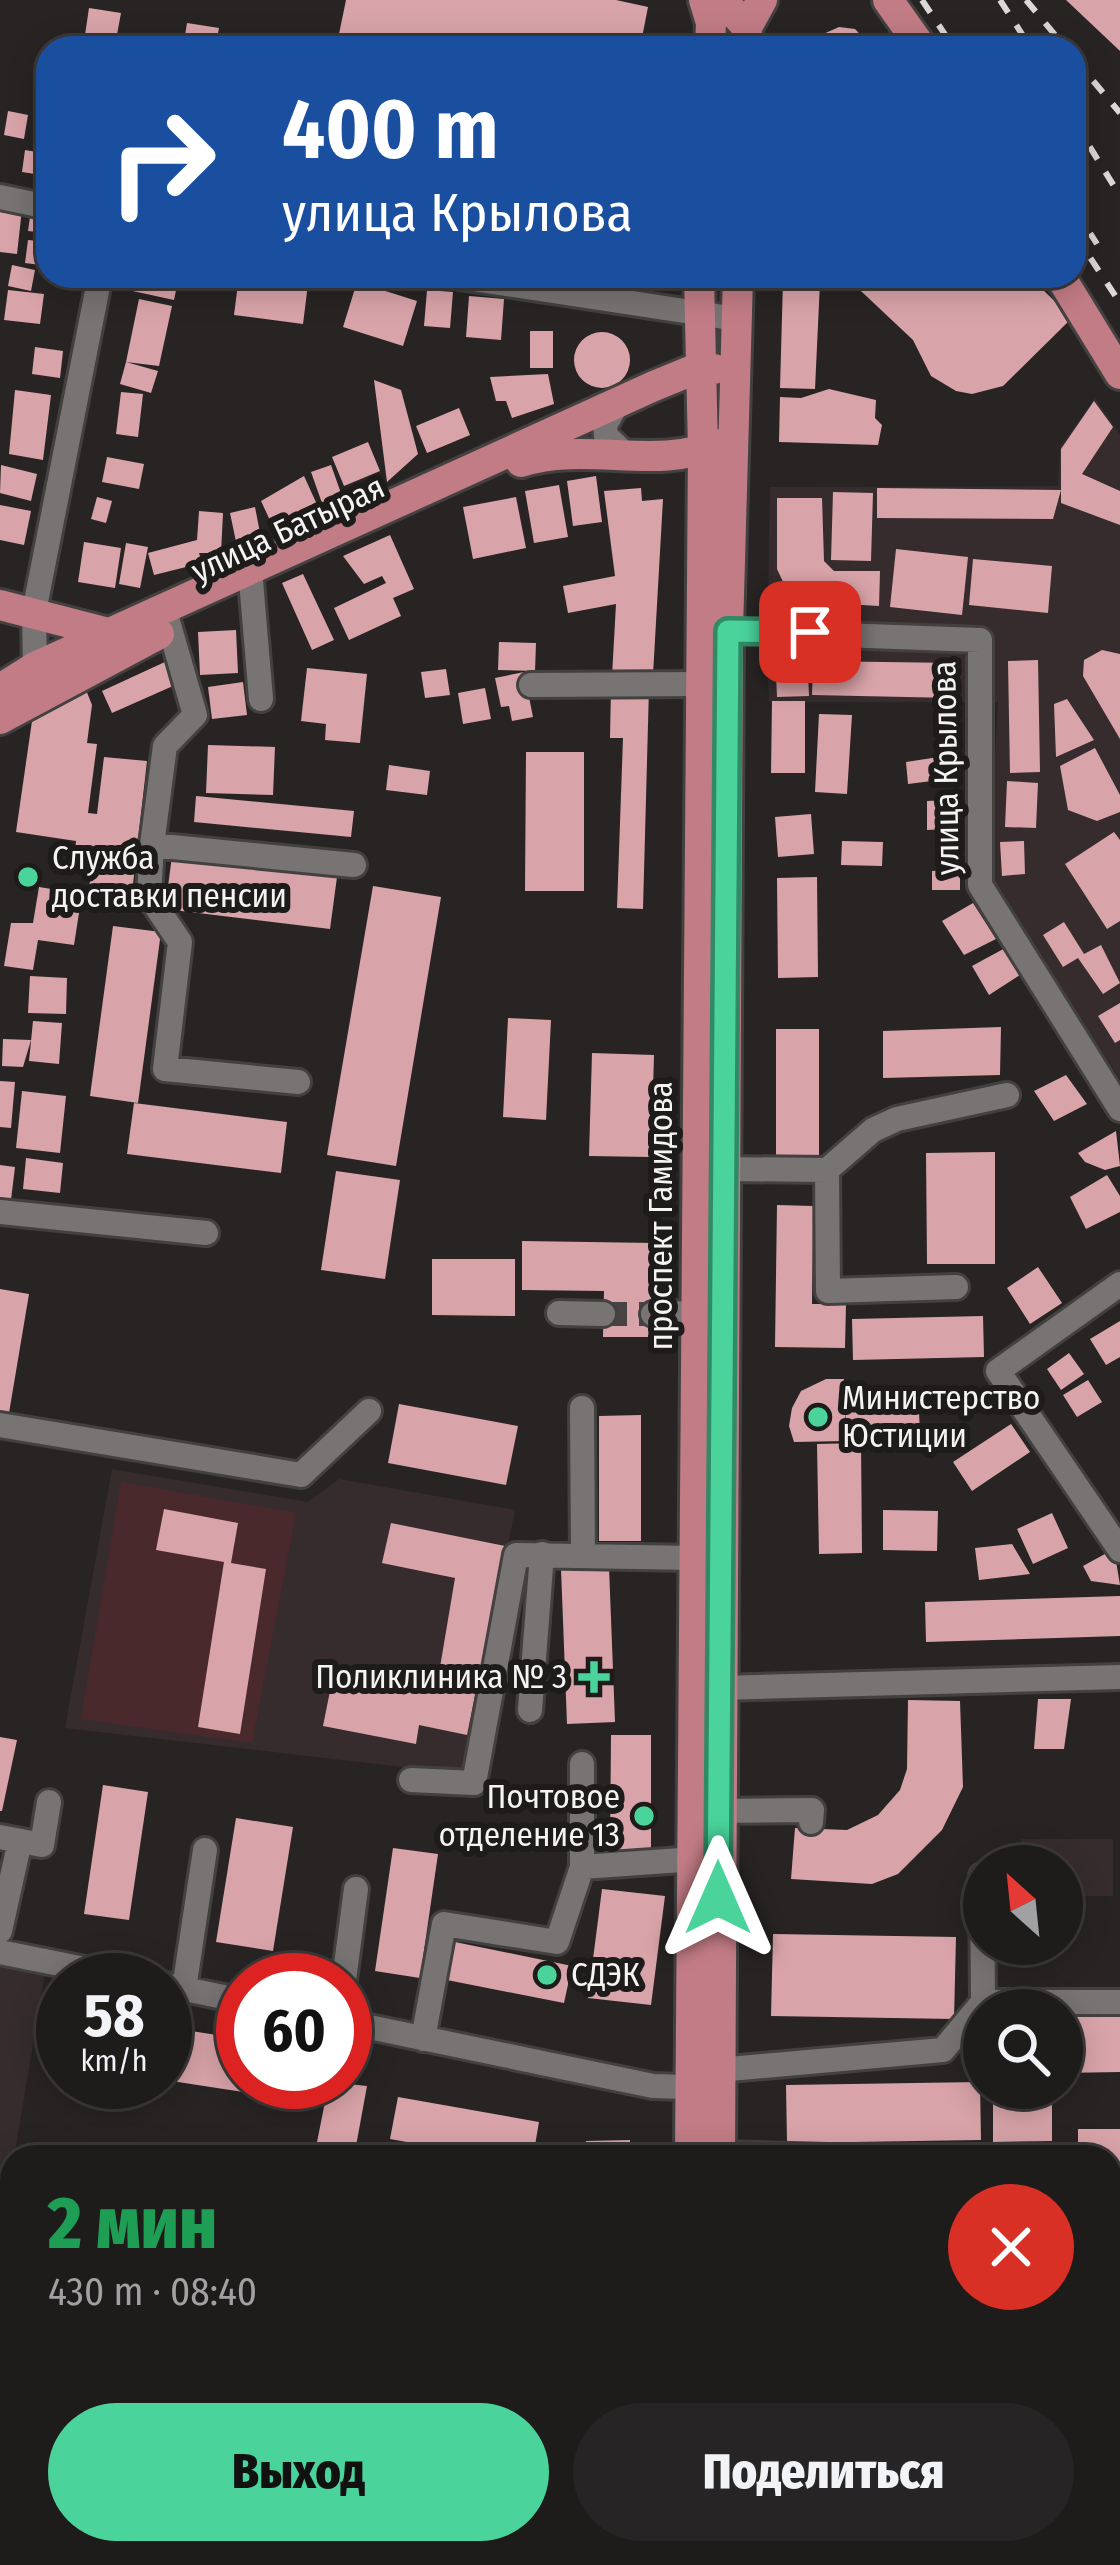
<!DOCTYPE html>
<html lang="ru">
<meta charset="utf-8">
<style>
:root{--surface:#1e1b1b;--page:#262424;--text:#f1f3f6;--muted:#a1a1a3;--line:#3c393a;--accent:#4ad49c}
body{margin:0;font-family:"Fira Sans Condensed",sans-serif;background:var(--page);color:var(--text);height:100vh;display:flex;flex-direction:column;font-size:45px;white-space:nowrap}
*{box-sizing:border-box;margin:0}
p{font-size:39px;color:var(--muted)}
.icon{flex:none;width:66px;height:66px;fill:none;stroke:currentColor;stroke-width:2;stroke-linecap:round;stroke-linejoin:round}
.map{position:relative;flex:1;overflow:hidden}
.sheet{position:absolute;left:0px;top:2145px;width:1122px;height:420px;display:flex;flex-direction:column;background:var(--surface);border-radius:36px 36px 0 0;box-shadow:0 6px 30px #0003,0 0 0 3px var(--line)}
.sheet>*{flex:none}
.guide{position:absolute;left:36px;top:36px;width:1050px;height:252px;border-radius:36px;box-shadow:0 6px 30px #0003,0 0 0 3px var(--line);background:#1a4fa0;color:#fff;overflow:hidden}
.needle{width:78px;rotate:333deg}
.fabs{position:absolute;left:963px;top:1845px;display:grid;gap:24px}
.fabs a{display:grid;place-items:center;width:120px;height:120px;border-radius:50%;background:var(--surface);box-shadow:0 6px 30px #0003,0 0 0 3px var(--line);font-size:60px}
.speed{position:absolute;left:36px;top:1953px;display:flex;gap:24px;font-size:60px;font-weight:700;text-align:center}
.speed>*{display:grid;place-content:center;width:156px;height:156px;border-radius:50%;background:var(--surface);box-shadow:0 6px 30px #0003,0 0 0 3px var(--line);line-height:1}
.speed small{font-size:30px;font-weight:400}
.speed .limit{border:18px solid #d22;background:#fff;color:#111}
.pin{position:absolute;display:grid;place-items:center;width:102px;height:102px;color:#fff;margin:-51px;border-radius:24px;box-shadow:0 6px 18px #0006}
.me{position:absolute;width:132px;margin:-66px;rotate:0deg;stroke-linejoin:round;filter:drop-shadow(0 0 9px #0008)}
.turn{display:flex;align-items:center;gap:42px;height:252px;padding:0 48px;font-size:54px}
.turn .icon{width:156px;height:156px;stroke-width:2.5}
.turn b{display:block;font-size:84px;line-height:102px}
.round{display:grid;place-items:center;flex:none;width:126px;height:126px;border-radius:63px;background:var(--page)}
.summary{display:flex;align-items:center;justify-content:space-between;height:204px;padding:0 48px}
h1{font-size:72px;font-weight:800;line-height:90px;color:#1e9e55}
.action{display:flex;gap:24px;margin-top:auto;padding:24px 48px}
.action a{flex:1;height:138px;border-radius:72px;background:var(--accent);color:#111;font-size:48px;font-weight:800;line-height:138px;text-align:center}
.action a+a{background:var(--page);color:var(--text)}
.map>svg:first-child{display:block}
</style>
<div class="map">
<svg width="1120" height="2565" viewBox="0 0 1120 2565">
<rect width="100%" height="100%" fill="#282424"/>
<!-- built -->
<path fill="#362c2d" d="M1095 398 1120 435V1079L988 878 998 702H769L767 661 770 487 1058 486 1060 447Z
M112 1469 308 1502 339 1479 515 1510 463 1774 65 1728Z
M1021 1839H1113V1896H1062V1866H1021Z
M0 1965 45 1973 7 2200 0 2198Z"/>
<!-- green -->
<path fill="#4a292d" d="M121 1482 296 1513 252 1743 81 1719Z"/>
<!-- building -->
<path fill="#d9a4a9" d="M346 0H616L648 7 640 48H409L339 34Z
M1066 0H1120V51Z
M89 8 121 13 116 40 85 35Z
M187 23 219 28 215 48H183Z
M839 27 855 29 873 48H814L821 35Z
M8 111 28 115 24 139 4 135Z
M25 150 48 154V176L22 172Z
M0 207 22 209 17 254 0 252Z
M31 210 48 212V233L28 231Z
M28 240 48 242V266L25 263Z
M12 265 35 270 31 291 8 286Z
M131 276H179L174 300 128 290Z
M239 276H309L303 324 234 315Z
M845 276H1046L1040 287 1072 318 1003 386 972 394 956 391 931 376 913 340Z
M783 281 820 282 815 389 780 388Z
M357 282 417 301 403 346 343 327Z
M8 290 44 294 40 324 4 320Z
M427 290 453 292 450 328 424 326Z
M469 296 504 299 501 340 466 337Z
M139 299 172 306 159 366 126 362Z
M530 331H553V368H530Z
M574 360a28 28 0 1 1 56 0a28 28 0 1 1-56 0Z
M35 347 63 351 60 378 32 374Z
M126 362 158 371 151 393 120 384Z
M548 374 554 404 512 418 506 401H496L490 377Z
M374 380 401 390 418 454 387 482Z
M829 389 876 400 875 418 882 425 878 445 779 442 780 397 801 398Z
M15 390 51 395 43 460 9 454Z
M121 392 143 394 138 437 116 434Z
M1094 401 1113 427 1082 474 1120 491V525L1061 503V449Z
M459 408 470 435 427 453 416 426Z
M368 442 380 471 344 486 332 457Z
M107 457 144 464 139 489 102 482Z
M1 465 37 474 31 501 0 493Z
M331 465 342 496 322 503 311 472Z
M304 476 320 511 275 531 261 501Z
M596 476 602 522 573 526 567 481Z
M559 485 568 537 534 543 525 491Z
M641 488 642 501 663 499 653 675 612 676 616 604 568 613 563 586 615 576 604 491Z
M877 488 1061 490 1053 519 877 518Z
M833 492 873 493 871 561 831 560Z
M97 497 112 501 106 523 91 519Z
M516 497 526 548 473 559 463 507Z
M777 498H822L824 561 834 571H880L879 606 792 601 777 569Z
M0 505 31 511 24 545 0 540Z
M255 507 262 543 239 556 230 513Z
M199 511 223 513 221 553H199L202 563 154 575 148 553 197 540Z
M390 535 414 589 393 598 401 616 349 640 334 608 386 583 382 576 364 584 343 556Z
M84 542 121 548 115 588 78 582Z
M126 543 148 547 140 588 119 584Z
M896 549 968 557 962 615 890 607Z
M973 559 1052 566 1048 613 969 605Z
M303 574 334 640 312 650 282 583Z
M236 630 238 673 200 675 198 632Z
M499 642 536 643 535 671 498 670Z
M1102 650 1120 654V739L1083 676 1084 660Z
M180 655 191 678 112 713 102 691Z
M1038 660 1040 772 1010 773 1008 661Z
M813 661 955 663 954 698 812 695Z
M307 668 367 674 360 743 325 740 326 724 301 721Z
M446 669 450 695 425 698 421 672Z
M524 672 533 717 512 721 509 706 501 707 495 678Z
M808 673 809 696 777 697 776 674Z
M243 682 247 715 212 719 208 687Z
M485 688 491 719 463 724 458 693Z
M611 688H649L643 909 617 908 623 738H610Z
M86 690 92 705 87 743 97 744 88 813 97 814 104 757 147 761 131 902 88 897 92 863 74 861 76 841 16 832 32 721 40 710Z
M1067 699 1094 740 1056 757 1054 704Z
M772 701H805V773H771Z
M819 714 852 715 847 794 815 792Z
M208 745 275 747 273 795 206 793Z
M1095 748 1120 795V812L1097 821 1068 810 1060 766Z
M526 752H584V891H525Z
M945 756 948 779 908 784 906 762Z
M389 765 430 771 427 795 386 790Z
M1007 781 1038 783 1036 828 1005 827Z
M196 796 354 811 351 837 194 822Z
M947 800V829L927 830V801Z
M811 814 814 854 778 857 775 817Z
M1114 832 1120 840V921L1107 929 1065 864Z
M842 841 883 842 882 866 841 865Z
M1024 841 1025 874 1002 876 1000 842Z
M172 856 337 877 330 929 165 909Z
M20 867 39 869 36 887 18 884Z
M960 870V890H932V871Z
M817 877 818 977 778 978 777 878Z
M373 886 441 897 396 1166 327 1155Z
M39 887 82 894 74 945 38 940 33 970 4 966 11 923H33Z
M973 903 996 939 964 955 942 921Z
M1064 922 1084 954 1101 945 1120 983 1103 994 1078 958 1063 967 1043 935Z
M113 926 161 932 138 1103 90 1096Z
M1007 947 1020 975 989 995 972 966Z
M30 976 67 978 66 1014 28 1013Z
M1120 1003V1040L1115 1043 1098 1016Z
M508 1018 551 1020 546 1120 503 1117Z
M33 1021 62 1023 59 1064 29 1061Z
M1001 1027 1000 1075 883 1078V1031Z
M776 1029H819V1156H776Z
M3 1039 31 1040 23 1067 2 1066Z
M592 1053 654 1055 651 1157 589 1156Z
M1066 1075 1087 1104 1054 1121 1034 1091Z
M0 1081 15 1082 11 1128 0 1127Z
M22 1091 66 1096 60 1153 16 1148Z
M134 1103 287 1122 281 1173 127 1154Z
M1116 1131 1120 1166 1105 1170 1085 1162 1078 1153Z
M995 1152V1264H927L926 1153Z
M26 1158 63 1163 60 1193 23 1189Z
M0 1165 15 1167 11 1200 0 1199Z
M336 1171 400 1180 385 1279 321 1270Z
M1107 1175 1120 1196V1212L1086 1229 1070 1197Z
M777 1205 813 1206 812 1304H846L845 1348 775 1347Z
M522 1241 654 1243 652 1337H603L604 1291 522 1290Z
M432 1259H515V1316L432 1315Z
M1038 1267 1062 1303 1030 1324 1007 1288Z
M0 1289 29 1294 9 1413 0 1412Z
M983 1316 984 1357 853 1360 852 1319Z
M1120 1321V1357L1106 1365 1090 1339Z
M1069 1353 1084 1374 1061 1390 1047 1369Z
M826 1379H844L845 1395 918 1391 920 1434 847 1437 845 1410V1441L794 1442 789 1426 792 1408 801 1391Z
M1088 1380 1102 1402 1077 1417 1063 1395Z
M399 1404 518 1426 506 1485 388 1463Z
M641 1415V1541H599V1416Z
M1011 1424 1030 1452 972 1491 953 1462Z
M861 1443 862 1553 819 1554 817 1444Z
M164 1509 238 1523 231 1563 266 1569 240 1734 198 1727 224 1562 156 1550Z
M883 1510 938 1511 937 1551 883 1550Z
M1052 1513 1068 1548 1033 1564 1017 1529Z
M391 1523 505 1546 467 1735 419 1725 416 1744 323 1726 334 1671 436 1691 455 1578 382 1563Z
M1012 1544 1030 1574 979 1580 975 1548Z
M1114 1549 1120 1585 1091 1581 1083 1566Z
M609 1567 615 1722 567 1724 561 1569Z
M1120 1596V1636L926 1642 925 1602Z
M1038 1699H1071L1064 1749H1034Z
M908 1700 960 1701 963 1787 942 1830 898 1874 872 1884 791 1879 795 1828 847 1830 878 1815 900 1790 907 1769Z
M611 1735H651V1852H610Z
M0 1737 17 1740 2 1811H0Z
M103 1785 148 1792 129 1920 84 1914Z
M236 1818 293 1827 273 1951 216 1942Z
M393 1848 438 1854 420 1978 375 1971Z
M602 1889 665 1896 651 2005 588 1998Z
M773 1934 956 1937 954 2019 771 2016Z
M455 1942 572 1966 564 2003 447 1980Z
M51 2010 63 2012V2064L43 2061Z
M1120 2011V2072L1062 2073V2012Z
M165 2027 243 2039V2082H278L276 2097 165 2080Z
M329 2082 367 2086 354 2157H314Z
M980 2082 981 2140 787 2143 786 2085Z
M398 2097 539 2122 533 2157H490L390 2139Z
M1052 2097V2141L993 2142V2098Z
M1078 2129H1120V2185H1110V2157H1078Z
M630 2140V2157H586V2141Z
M0 2255 12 2257V2553H174L172 2565H0Z
M254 2553H550V2565H254Z
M561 2553H622V2565H561Z"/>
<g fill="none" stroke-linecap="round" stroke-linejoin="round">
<!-- minor-tunnel -->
<path stroke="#474343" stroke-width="24" stroke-dasharray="24 12" stroke-linecap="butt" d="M603 1314H653"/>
<!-- minor casing -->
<g stroke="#434040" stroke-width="30">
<path id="minor" d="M0 197 48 207
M454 276 737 319
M617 404 605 425 606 436 622 451
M250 569 261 699
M165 611 195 715 165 746 152 845 149 896 180 942 165 1069 298 1082
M728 631 980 640V885L1120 1109
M41 680 35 667 34 612 100 276
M531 685 698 684
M152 845 354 865
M726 1169 827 1170 873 1130 897 1119 1007 1095
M827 1170 828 1291 956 1287
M0 1212 206 1233
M1120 1284 998 1371 1120 1550
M559 1313 603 1314
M653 1314 695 1313
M582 1408 583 1556
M0 1425 301 1475 369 1411
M721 1688 1120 1677
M530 1710 542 1554
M582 1764V1867L696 1859
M411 1780 474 1783 516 1555 696 1558
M719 1811 812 1810 811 1822
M0 1837 42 1845 49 1802
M982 1876 983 2002
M0 1931 20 1841
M0 1952 139 1980
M344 1980 356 1889
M165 1985 243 2001
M184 1989 205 1850
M345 2022 653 2086 688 2087 718 2070 943 2050 983 2002H1120
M423 2039 444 1924 557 1942 582 1867
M720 2154 828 2157"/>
</g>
<!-- major casing -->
<g stroke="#434040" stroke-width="36">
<path id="major" d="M704 0 711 23 710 48
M722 0 747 27 746 48
M888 0 922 48
M747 27 762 0
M1060 276 1120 374
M521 462C586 441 658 471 716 444
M0 605 120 636
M0 689 35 667 654 386 698 368 714 369
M0 719 159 634
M690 2157 703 450 699 276
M720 2157 728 631 738 276
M714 2553V2565
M691 2565V2553"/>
</g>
<!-- minor -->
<use href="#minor" stroke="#787474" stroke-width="24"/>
<!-- major -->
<use href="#major" stroke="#c27c85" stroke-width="30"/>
<!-- rail -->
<path stroke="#dad8d8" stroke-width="6" stroke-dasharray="15 15" stroke-linecap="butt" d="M922 0 954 48
M1000 0 1031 48
M1026 0 1066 48
M1074 58 1120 113
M1074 121 1120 196
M1074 208 1097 244
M1074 233 1120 303"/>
</g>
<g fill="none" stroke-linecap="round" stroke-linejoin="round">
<!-- route casing -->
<g stroke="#308a65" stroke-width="30">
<path id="route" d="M718 1898 728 631 810 632"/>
</g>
<!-- route -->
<use href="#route" stroke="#4ad49c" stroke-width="21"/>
</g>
<!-- markers -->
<g fill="#4ad49c" stroke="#1e1b1b" stroke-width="4.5">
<circle cx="28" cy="877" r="12"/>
<circle cx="818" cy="1417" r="12"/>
<path d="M588 1659h12v12h12v12h-12v12h-12v-12h-12v-12h12z"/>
<circle cx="644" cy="1816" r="12"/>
<circle cx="547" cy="1975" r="12"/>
</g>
<g text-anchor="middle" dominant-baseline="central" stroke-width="12" stroke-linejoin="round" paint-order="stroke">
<!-- street labels -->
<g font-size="33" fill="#f5f3f3" stroke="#1e1b1b">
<text transform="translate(288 529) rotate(-25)">улица Батырая</text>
<text transform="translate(946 768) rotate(-91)">улица Крылова</text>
<text transform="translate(661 1216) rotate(-90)">проспект Гамидова</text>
</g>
<!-- poi labels -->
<g font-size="33" fill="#f5f3f3" stroke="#1e1b1b" text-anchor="start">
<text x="52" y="858">Служба<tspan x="52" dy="38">доставки пенсии</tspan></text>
<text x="842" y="1398">Министерство<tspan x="842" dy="38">Юстиции</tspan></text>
<text x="567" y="1677" text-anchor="end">Поликлиника № 3</text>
<text x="620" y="1797" text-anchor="end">Почтовое<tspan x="620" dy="38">отделение 13</tspan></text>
<text x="571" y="1975">СДЭК</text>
</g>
</g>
</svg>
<div class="fabs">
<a><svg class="needle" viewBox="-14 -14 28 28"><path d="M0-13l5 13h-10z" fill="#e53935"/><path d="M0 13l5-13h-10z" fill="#a1a1a3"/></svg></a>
<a><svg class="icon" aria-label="search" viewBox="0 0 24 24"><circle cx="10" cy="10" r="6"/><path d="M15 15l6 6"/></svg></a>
</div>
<div class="speed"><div>58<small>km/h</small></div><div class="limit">60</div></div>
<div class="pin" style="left:810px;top:632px;background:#d93025"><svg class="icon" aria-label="arrive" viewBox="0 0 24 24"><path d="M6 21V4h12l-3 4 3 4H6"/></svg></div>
<svg class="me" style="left:718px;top:1898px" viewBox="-20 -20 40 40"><path d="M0-17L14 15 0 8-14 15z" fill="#4ad49c" stroke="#fff" stroke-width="4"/></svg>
<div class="guide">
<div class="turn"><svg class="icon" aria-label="right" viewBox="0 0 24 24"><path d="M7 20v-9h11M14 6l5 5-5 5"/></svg><div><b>400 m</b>улица Крылова</div></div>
</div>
<section class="sheet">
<div class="summary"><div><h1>2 мин</h1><p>430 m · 08:40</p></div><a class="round" style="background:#d93025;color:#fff"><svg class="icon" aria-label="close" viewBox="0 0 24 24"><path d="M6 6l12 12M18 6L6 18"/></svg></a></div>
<div class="action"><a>Выход</a><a>Поделиться</a></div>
</section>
</div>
